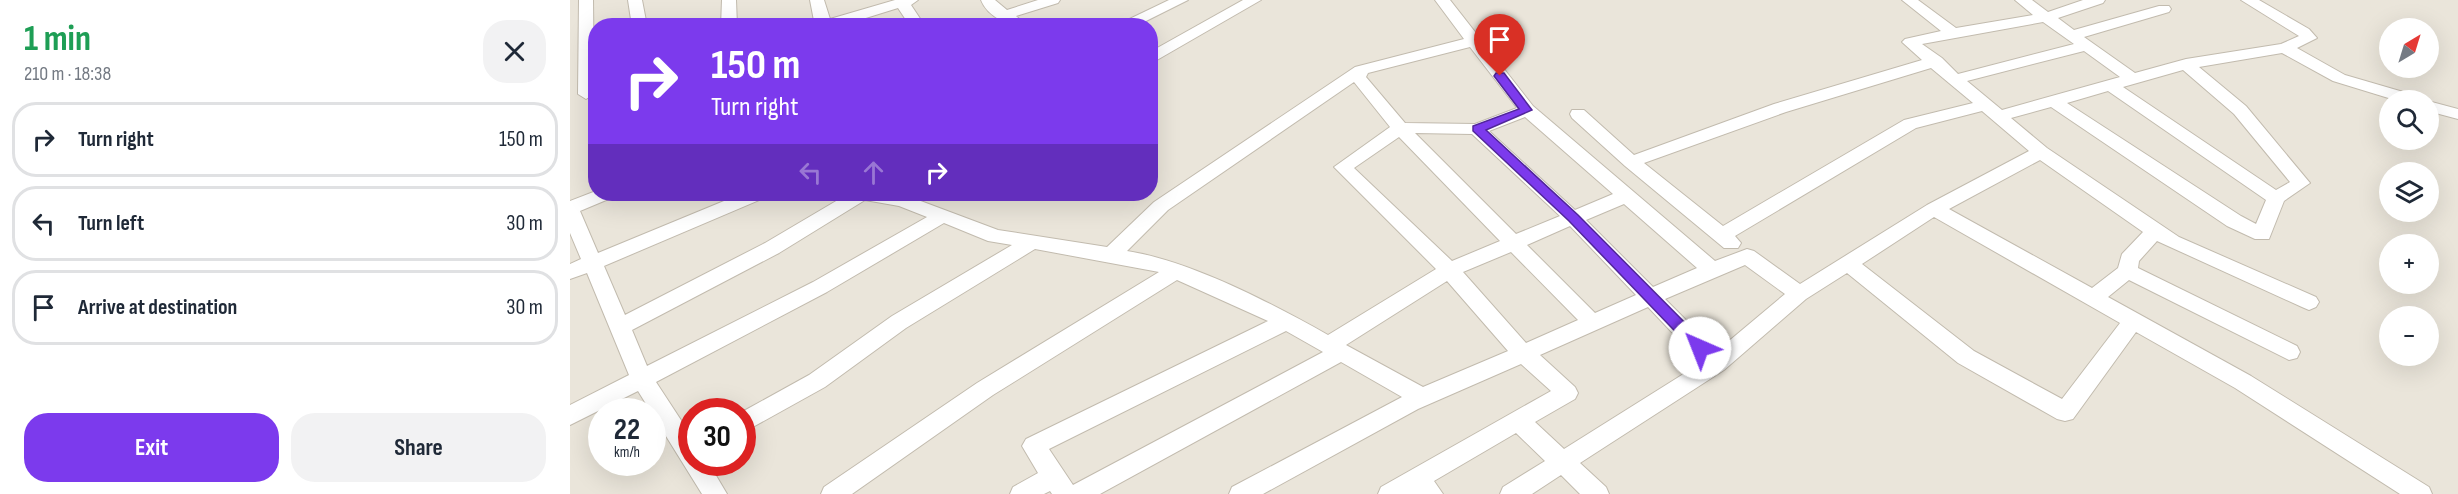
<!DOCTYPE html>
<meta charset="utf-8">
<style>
:root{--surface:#fff;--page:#f2f2f3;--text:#1f2937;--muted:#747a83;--line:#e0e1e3;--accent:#7c3aed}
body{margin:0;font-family:"Sofia Sans Condensed",sans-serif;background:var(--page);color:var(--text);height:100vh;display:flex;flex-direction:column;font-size:22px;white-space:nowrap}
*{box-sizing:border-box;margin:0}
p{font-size:20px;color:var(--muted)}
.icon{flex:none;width:33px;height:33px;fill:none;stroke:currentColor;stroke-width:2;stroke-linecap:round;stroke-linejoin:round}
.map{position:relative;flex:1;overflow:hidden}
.sheet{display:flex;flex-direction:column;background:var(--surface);width:570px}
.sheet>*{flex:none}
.guide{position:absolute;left:18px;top:18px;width:570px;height:183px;border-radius:24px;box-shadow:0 6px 24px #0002;background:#7c3aed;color:#fff;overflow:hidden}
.needle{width:39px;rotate:38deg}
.tools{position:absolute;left:1809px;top:18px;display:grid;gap:12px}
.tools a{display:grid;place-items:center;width:60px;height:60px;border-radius:50%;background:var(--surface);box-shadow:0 6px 24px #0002;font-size:30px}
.speed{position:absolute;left:18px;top:398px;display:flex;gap:12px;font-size:30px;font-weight:700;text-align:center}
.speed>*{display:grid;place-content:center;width:78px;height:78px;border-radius:50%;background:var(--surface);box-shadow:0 6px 24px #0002;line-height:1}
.speed small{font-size:15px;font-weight:400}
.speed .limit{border:9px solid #d22;background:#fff;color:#111}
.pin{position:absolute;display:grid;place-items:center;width:51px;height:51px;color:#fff;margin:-62px -26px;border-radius:50% 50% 50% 0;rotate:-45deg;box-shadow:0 0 6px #0007}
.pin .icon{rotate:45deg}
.me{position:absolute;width:66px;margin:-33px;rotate:316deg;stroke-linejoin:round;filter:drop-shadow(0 0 4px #0008)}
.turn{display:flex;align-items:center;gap:21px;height:126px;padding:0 24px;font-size:27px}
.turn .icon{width:78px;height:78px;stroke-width:2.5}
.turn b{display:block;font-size:42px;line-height:51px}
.lanes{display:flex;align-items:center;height:57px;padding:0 24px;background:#0003;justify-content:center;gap:30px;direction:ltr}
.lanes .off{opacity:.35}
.round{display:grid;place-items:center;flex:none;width:63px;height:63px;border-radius:24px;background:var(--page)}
.summary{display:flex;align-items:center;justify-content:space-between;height:102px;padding:0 24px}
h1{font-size:36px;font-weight:700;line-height:45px;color:#1e9e55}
.action{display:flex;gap:12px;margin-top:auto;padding:12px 24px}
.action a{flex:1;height:69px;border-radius:24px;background:var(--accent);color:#fff;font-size:24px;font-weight:700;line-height:69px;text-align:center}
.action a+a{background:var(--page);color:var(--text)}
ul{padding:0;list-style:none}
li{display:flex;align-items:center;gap:18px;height:75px;margin:0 12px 9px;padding:0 12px;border:3px solid var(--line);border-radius:24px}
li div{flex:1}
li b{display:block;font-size:22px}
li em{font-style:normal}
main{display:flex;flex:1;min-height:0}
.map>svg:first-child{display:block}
</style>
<main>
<section class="sheet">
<div class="summary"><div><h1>1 min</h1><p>210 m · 18:38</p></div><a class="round"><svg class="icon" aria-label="close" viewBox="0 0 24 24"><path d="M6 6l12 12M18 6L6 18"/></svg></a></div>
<ul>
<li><svg class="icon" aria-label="right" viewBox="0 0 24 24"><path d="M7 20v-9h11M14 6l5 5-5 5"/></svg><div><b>Turn right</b></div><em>150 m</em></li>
<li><svg class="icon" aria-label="left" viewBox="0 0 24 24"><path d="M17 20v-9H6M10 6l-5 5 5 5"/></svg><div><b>Turn left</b></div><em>30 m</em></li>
<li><svg class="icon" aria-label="arrive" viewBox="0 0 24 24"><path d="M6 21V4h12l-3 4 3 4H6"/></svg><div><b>Arrive at destination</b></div><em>30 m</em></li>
</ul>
<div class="action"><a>Exit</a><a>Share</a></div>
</section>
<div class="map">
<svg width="1888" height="494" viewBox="0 0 1888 494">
<rect width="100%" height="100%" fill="#f6f3ec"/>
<!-- residential -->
<path fill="#eae5da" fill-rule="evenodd" d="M0 0H1888V494H0ZM26 26H580V194H26ZM1820 28H1858V68H1820ZM1820 100H1858V140H1820ZM1820 172H1858V212H1820ZM1820 244H1858V284H1820ZM1820 316H1858V356H1820ZM32 411H82V462H32ZM122 411H172V462H122Z"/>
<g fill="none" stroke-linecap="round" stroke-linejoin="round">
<!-- minor casing -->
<g stroke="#c2bbae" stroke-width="2">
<path id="minor" d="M9 0H23L24 94 16 99 8 94Z
M58 0H72L77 26H62Z
M152 0H166L167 26H151Z
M240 0H254L260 19 325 0H348L341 5 355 26H340L328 8 270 26H245Z
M411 0H425L437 10 468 0H490L488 3 446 16 457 26C440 26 418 18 411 0Z
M599 0H618L566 26H545Z
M673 0H691L580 64V52Z
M865 0H880L963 106 1145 261 1177 249 1184 251 1230 284 1357 205 1459 151 1412 111 1346 128 1165 236 1171 243 1168 248H1154L1055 166 1002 118 1000 114 1002 110H1014L1064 155 1204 104 1352 60 1332 42 1335 39 1371 31 1332 0H1348L1386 28 1463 15 1445 0H1462L1478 12 1513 0H1535L1533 3 1488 18 1504 30 1589 6H1599L1601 9 1599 12 1514 37 1565 73 1616 59 1711 44 1729 36 1671 0H1689L1739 29 1747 38 1727 48 1775 75 1847 96 1849 100H1825L1763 81 1712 53 1629 67 1676 106 1740 183 1714 201 1699 239H1685L1657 226 1481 107 1441 118 1477 148 1609 237 1746 297 1749 302 1746 307 1739 310 1732 307 1587 241 1569 261 1568 268 1727 346 1730 352 1727 358 1719 360 1559 280 1538 297 1681 376 1859 487 1862 494H1830L1665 388 1566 332 1503 419 1495 421 1487 419 1388 363 1277 273 1236 299 1154 370 1010 463 1036 487 1039 494H1010L991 475 962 494H930L933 487 975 461 946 433 864 481 873 494H808L811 487 981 391 951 364 848 409 693 494H659L662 487 832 397 771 362 530 494H482L480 491 474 494H440L443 487 468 473 452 446 456 439 698 321 607 280 423 395 282 494H251L254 487 407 383 589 272 465 249 336 328 255 387 172 433V412L239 375 322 316 442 245 418 241 374 223 257 292 86 382 122 437V462H138L157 494H132L68 391 0 425V405L59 375 17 273 0 279V264L11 259 0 233V201L26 191V194H43L41 198 10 211 28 253 171 194H196L194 198 34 266 55 315 195 243 278 194H332L428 230 537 247 584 202 785 67 894 39ZM1473 22 1504 44 1388 74 1372 58 1352 44ZM900 47 947 108 905 124 835 123 796 77 798 73ZM1514 51 1550 77 1432 110 1397 81ZM1361 68 1403 103 1334 120 1153 226 1074 163 1216 112ZM1613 70 1664 114 1720 182 1706 190 1553 87ZM784 82 820 127 764 167 866 269 758 335C701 303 621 261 557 251L598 210ZM1538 91 1696 200 1686 224 1671 216 1497 103ZM955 117 1043 194 1005 210 919 131ZM845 133 902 134 990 216 946 234ZM829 137 930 241 882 261 784 168ZM1470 160 1573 232 1552 254 1548 268 1522 288 1379 209ZM295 200 329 206 357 217 243 282 77 366 62 330 209 253ZM1054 204 1127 268 1083 287 1016 220ZM1364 217 1550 323 1492 399 1404 351 1292 264ZM1000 226 1066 295 1025 313 957 245ZM941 252 1008 320 956 343 893 272ZM1175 265 1215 294 1147 351 1095 299ZM877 281 938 351 853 387 776 345ZM1078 307 1131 363 994 449 965 422 1005 399 1008 393 1005 387 970 355ZM716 331 753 352 503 485 479 449Z
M1858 101 1888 109V119L1858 111Z"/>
</g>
<!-- minor -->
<use href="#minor" fill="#fff" fill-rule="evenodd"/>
</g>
<!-- route -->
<path fill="#7c3aed" stroke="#51269a" stroke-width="1.5" d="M926 73H934L962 110 916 130 1008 215 1135 343 1137 348 1135 352H1125L999 221 903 131V126L949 109 924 76Z"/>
</svg>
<div class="tools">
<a><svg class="needle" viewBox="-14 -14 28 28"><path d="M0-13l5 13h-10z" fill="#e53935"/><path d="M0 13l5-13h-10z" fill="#747a83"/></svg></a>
<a><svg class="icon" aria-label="search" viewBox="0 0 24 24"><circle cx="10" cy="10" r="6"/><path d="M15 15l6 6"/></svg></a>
<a><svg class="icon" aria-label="layers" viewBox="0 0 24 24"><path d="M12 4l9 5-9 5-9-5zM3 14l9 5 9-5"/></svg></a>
<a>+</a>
<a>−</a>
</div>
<div class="speed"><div>22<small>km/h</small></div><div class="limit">30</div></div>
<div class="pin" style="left:930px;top:76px;background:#d93025"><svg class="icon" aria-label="arrive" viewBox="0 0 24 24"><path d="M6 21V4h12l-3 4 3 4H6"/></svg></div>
<svg class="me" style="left:1130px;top:348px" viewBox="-20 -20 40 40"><circle r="19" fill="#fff"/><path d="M0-13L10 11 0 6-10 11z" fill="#7c3aed"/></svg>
<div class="guide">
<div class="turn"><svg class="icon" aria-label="right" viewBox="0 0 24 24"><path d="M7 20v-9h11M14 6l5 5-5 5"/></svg><div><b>150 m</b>Turn right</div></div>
<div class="lanes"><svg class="icon off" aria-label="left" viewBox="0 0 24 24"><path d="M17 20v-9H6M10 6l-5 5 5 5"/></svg><svg class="icon off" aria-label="ahead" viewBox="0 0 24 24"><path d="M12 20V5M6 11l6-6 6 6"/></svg><svg class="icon" aria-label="right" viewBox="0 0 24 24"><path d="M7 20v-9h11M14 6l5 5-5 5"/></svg></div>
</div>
</div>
</main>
